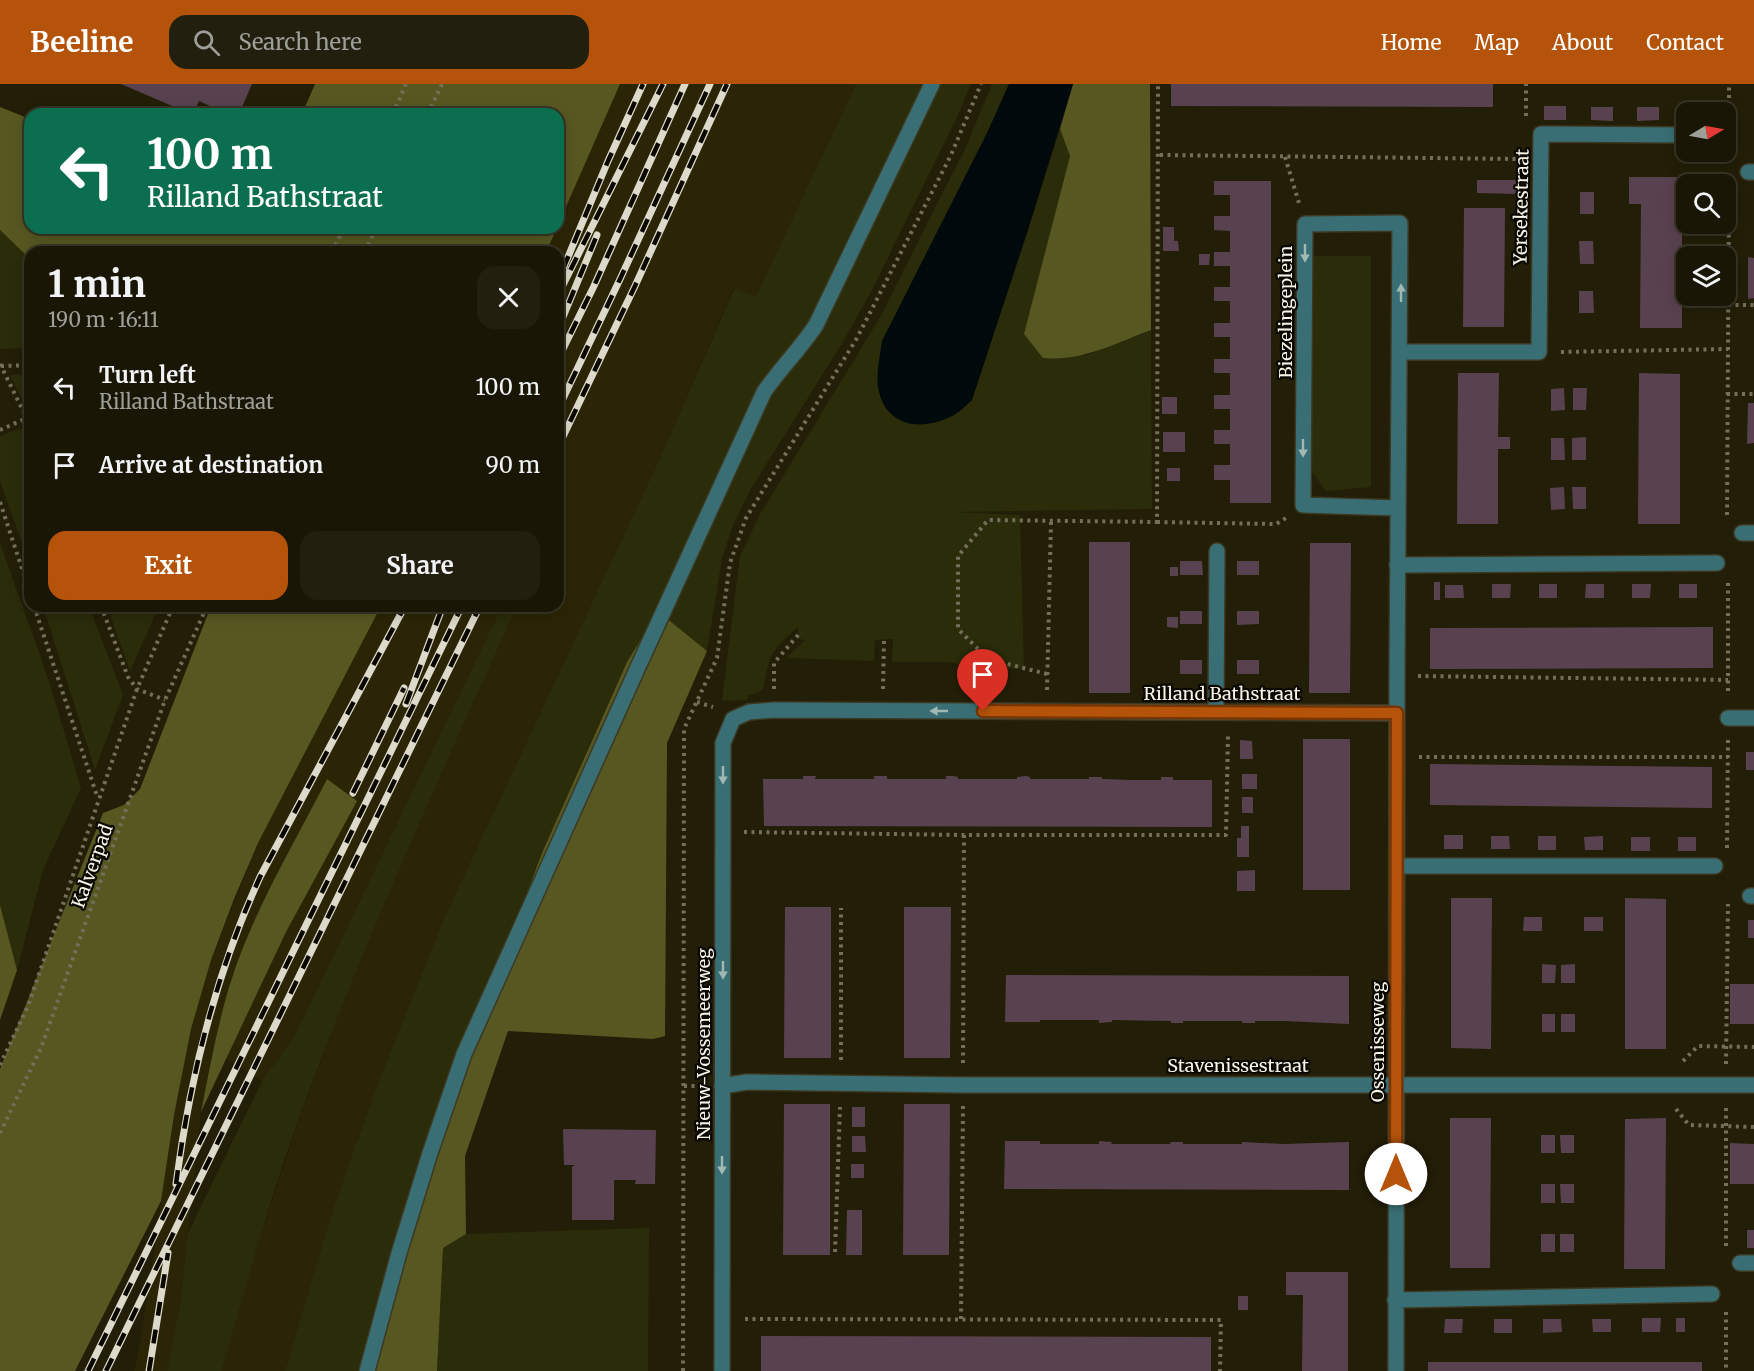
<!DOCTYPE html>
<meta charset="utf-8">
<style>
:root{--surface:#1a1605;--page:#231f0f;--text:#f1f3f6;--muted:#9f9f9a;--line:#383527;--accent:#b45309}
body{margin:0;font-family:Merriweather,serif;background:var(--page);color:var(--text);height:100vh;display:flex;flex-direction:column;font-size:22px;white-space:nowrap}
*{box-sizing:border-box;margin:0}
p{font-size:20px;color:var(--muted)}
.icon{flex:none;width:33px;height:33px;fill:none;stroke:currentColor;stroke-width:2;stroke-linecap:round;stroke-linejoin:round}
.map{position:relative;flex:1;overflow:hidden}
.sheet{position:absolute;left:24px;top:162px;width:540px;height:366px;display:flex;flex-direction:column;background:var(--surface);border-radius:18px;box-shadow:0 3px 15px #0003,0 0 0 2px var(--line)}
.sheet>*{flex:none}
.banner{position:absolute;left:24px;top:24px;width:540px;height:126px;border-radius:18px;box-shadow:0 3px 15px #0003,0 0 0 2px var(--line);background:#0b6e4f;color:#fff;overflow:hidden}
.needle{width:39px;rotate:80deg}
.controls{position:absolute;left:1676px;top:18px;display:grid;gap:12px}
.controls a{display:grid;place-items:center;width:60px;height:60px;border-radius:12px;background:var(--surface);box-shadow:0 3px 15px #0003,0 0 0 2px var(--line);font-size:30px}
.pin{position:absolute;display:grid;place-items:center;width:51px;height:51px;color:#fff;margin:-62px -26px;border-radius:50% 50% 50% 0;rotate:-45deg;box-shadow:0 0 6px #0007}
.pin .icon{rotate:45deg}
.me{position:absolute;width:66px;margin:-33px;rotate:0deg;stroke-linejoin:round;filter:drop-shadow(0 0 4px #0008)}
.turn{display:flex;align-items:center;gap:21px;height:126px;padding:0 24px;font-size:27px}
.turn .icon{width:78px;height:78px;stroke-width:2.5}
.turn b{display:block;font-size:42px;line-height:51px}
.round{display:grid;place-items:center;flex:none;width:63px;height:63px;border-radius:18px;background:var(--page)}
.summary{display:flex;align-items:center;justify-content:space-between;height:102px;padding:0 24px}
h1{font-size:36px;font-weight:700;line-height:45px}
.cta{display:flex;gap:12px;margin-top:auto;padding:12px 24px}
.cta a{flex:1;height:69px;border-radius:18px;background:var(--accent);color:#fff;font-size:24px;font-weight:700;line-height:69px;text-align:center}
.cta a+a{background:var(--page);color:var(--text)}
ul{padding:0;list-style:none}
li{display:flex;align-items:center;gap:18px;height:78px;padding:0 24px}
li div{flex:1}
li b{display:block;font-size:22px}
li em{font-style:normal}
header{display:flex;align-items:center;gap:36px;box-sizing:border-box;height:84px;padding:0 30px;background:var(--accent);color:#fff}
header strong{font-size:28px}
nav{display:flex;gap:33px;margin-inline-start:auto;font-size:21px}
.search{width:420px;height:54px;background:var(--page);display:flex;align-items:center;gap:15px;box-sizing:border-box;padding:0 21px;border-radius:18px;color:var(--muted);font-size:22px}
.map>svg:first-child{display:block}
</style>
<header>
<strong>Beeline</strong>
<div class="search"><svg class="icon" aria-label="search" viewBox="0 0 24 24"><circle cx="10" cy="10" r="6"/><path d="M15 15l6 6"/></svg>Search here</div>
<nav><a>Home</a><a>Map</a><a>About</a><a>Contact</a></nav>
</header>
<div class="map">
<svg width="1754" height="1287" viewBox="0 0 1754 1287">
<rect width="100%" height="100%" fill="#231e07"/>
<!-- built -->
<path fill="#2c2505" d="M620 0H856L756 212 733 205 660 374 445 832 378 999 333 1125 285 1287H222L253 1175 297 1041 346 910 408 763 517 522H558V168H546Z
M381 522H502L295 951 262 997 226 975 286 848 327 696 263 819 232 893 212 972 201 1028 180 1221 170 1275 167 1287H134L140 1261 174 1031 191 945 211 876 258 759Z"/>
<!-- green -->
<path fill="#2b2c0a" d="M856 0H971L958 31 873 204 843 258 752 403 733 441 722 475 707 567 665 533 654 534 627 578 588 664 384 1250 376 1287H285L333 1125 378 999 445 832 660 374 734 205 756 212Z
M992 0H1009L988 47 1027 149 1060 45 1070 72 1025 250 1086 271 1151 246 1152 425 953 428 1020 431 1024 585 985 583 945 578H892L893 555 875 556 874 577 786 574 805 556 798 555V543C773 566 769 568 764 603L758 609 748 611 747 616 722 617 740 472 760 430 879 235 966 63Z
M0 146 30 175V264L0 265Z
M1307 172H1371V403L1326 407 1308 382Z
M30 290V331L10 291Z
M21 344 30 367V482L0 397V352Z
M0 459 49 597 81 704 43 786 17 886 0 821Z
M43 522H89L123 611 95 686Z
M107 522H159L130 587Z
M502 522H517C440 693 361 863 297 1040 268 1121 245 1204 222 1287H167L180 1221 188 1149 262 997 295 951Z
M649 1144 648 1287H437L443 1164 466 1150Z"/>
<!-- forest -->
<path fill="#575821" d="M315 0H620L558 141V30H302Z
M1073 0H1150L1151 246C1116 259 1081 278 1043 274L1024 250 1070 72 1060 45Z
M0 23 30 35V144H557L546 168H30V175L0 146Z
M211 522H381L258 759 234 815 211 876 191 945 174 1031 161 1117 75 1287H0V985L103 729 124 721 140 705Z
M665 533 707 567 667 659 665 952 653 955 508 947 465 1072 466 1150 443 1164 437 1287H376L407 1160 454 1005 542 769 627 578 654 534Z
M327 695 357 717 286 848 201 1028C210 983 218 937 232 894 255 824 294 760 327 695Z
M0 821 17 886 0 936Z"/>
<!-- water -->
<path fill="#00090b" d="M1009 0H1073L1027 149 972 316C966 321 961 327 954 331 922 348 885 344 878 303 876 288 880 272 882 257L988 47Z"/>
<!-- building -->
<path fill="#59424f" d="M121 0H252L239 30H207L210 22 199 17 193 30H191Z
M1171 0H1493V23L1171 22Z
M1544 22H1566V36H1544Z
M1591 23H1613V37L1591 36Z
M1637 23H1659V36L1637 37Z
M1684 23H1706V28H1686V37H1684Z
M1629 93H1682V244H1640L1641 120H1629Z
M1477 96H1519V110L1477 109Z
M1214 97H1271V419H1230V396H1214V381H1230V360H1214V346H1230V325H1214V311H1230V289H1214V275H1230V253H1214V239H1230V217H1214V203H1230V182H1214V168H1230V147L1214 146V132H1230V111H1214Z
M1580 108H1594V130H1580Z
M1464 124H1505L1504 243H1463Z
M1163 143H1174V157H1178L1179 167H1163Z
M1579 157H1593L1594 180H1580Z
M1199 170H1210L1209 181H1199Z
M1748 173 1754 174V214L1748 215Z
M1579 207H1593L1594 229H1579Z
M1458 289H1499L1498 353H1510V365H1498V440H1457Z
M1639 289 1680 290V440H1638Z
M1564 304 1565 326 1551 327V305Z
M1573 304H1587L1586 326H1573Z
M1162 313H1177V330H1162Z
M1748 319H1754V359L1747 360Z
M1163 348H1185V368H1163Z
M1586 353V376H1572V354Z
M1551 354H1564L1565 376H1551Z
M1167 384H1180V397H1167Z
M1564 403 1565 425 1551 426 1550 404Z
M1572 403H1586V425H1573Z
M1089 458H1130V609H1089Z
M1310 459H1351L1350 609H1309Z
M1180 477H1202L1203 491H1180Z
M1237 477H1259V491H1237Z
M1170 483H1178V492H1170Z
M1434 498H1440V516H1434Z
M1492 500H1511L1510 514H1492Z
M1539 500H1557V514H1539Z
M1586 500H1604V514H1585Z
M1632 500H1651L1650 514H1632Z
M1679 500H1697V514H1679Z
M1445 501H1463L1464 514H1445Z
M1180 527H1202V540H1180Z
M1237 527H1259V540L1237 541Z
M1167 533H1178V544L1167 543Z
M1713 543V584L1430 585V544Z
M1180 576H1202V590H1180Z
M1237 576H1259V590H1237Z
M1303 655H1350V806H1303Z
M1240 656 1252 657 1253 675H1240Z
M1746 668H1754V686H1746Z
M1430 680 1712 683V724L1430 721Z
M1242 690H1257V705H1242Z
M803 692H816L815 695H874V692H887V695H946V692H953L958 693V695H1017V693L1026 692 1030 693V695H1089V693H1102V695L1132 696H1161V693H1173V696H1212V743L764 742 763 695H803Z
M1242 713H1253V729H1242Z
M1241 742H1249V773H1237V754H1241Z
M1444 751H1463V765H1444Z
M1491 752H1509L1510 765H1491Z
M1538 752H1556V766H1538Z
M1603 752V766H1585L1584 753Z
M1631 753H1650V767H1631Z
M1678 753H1696V767H1678Z
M1255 786V807H1237V787Z
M1451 814H1492L1491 965 1451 964Z
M1625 814 1666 815V965H1625Z
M785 823H831V974H784Z
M904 823H951L950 974H904Z
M1524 833H1542V847H1523Z
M1584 833H1603V847H1584Z
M1748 836H1754V854H1748Z
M1542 880 1556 881 1555 899H1542Z
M1575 880V899H1561V881Z
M1006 891 1349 892V940L1284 937H1255V939H1242V937H1183V939H1171V937L1112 936V938L1099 939V936H1040V938H1005Z
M1730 900H1754V940H1730Z
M1542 930H1555V948H1542Z
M1561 930H1575V948H1561Z
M784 1020H830V1171H783Z
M904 1020H950L949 1171H903Z
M852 1023H865V1043H852Z
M1450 1034H1491L1490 1184H1450Z
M1666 1034 1665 1185H1624L1625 1035Z
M563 1045 656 1046 655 1100H635L636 1096H614V1136H572V1083L575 1081H564Z
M1541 1051H1555V1069H1541Z
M1560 1051H1574V1069H1561Z
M852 1052H865L866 1068H852Z
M1005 1057H1040V1060H1099V1057L1112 1058 1111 1060H1170L1171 1058H1183V1060H1242V1058L1284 1060 1349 1058V1106L1004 1105Z
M1730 1059 1754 1060V1100H1730Z
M851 1080H864V1094H851Z
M1541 1100H1555V1119H1541Z
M1560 1100H1574V1119H1561Z
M847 1126H862V1171H846Z
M1747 1146H1754V1164H1747Z
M1541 1150H1555V1168H1541Z
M1560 1150H1574V1168H1560Z
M1286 1188H1348V1287H1302L1303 1211H1286Z
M1238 1212H1248V1226H1238Z
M1642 1234H1661L1660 1248H1642Z
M1676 1234H1685V1248H1676Z
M1445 1235H1463L1462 1249H1444Z
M1494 1235H1512V1249H1494Z
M1543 1235H1561L1562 1248 1543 1249Z
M1592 1235H1611V1248H1593Z
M761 1252 1211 1253V1287H761Z
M1428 1278H1702V1287H1428Z"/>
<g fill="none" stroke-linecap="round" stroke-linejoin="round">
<!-- minor casing -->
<g stroke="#3d3822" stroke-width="18">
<path id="minor" d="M1748 88H1754
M1401 268H1539L1541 50 1686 51
M1742 449H1754
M1397 481 1717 479
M1216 628 1217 467
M1728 634H1754
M1397 782H1715
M1750 812H1754
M722 1002 747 998 963 1001H1754
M1740 1179H1754
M1395 1216 1712 1210
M367 1287 399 1169 430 1069 464 970 638 583 764 308C780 285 800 265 816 241L932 0
M722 1287 723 659 733 635 749 628 774 626 1397 629
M1396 1287 1397 592 1400 139 1305 140 1303 421 1398 424"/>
</g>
<!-- path -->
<path stroke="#736f5b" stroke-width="4" stroke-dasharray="3 4.5" stroke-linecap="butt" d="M393 30 406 0
M428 30 442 0
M1526 32V0
M1160 71 1519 75
M1285 73 1299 119
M1729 74V0
M332 168 344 144
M365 168 376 144
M1728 221H1754
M1561 268 1728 265
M0 280 30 341
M1 282 30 281
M1727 310H1754
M0 346 27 334
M0 418 30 509
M1727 431 1729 100
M1157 438 1276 440 1286 434
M1728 499V611
M34 522 97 712
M101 522 128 593 137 605 165 616
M1047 590 988 575 958 545V472L988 436 1157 438 1158 0
M1418 592 1728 596
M774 605V579L799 550
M883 605 884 555
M1047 606 1051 437
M697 618 713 623
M1419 673H1728
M744 748 964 751H1226L1228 650
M1727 764 1728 655
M841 976V824
M1683 977 1698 962 1754 963
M963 979 964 751
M1726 980 1728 820
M0 981 28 922 137 605 173 522
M684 1002H701
M1726 1024V1163
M1676 1025 1689 1041 1754 1043
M0 1049 41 964 165 616 207 522
M835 1168 840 1023
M1726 1228V1287
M745 1235 1221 1236 1220 1287
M961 1235 963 1022
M683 1287 684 645 717 574 730 479 746 434 857 254 951 71 981 0"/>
<!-- minor -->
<use href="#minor" stroke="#396f74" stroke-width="15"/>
<!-- rail casing -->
<g stroke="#dddacb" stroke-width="7">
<path id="rail" d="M563 185 608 77 643 0
M558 211 663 0
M558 245 597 151
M558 275 594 202 685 0
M558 325 621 193 710 0
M558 363 635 202 727 0
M406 620 443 522
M353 709 404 604
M176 1100C190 993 215 891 260 793L405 522
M88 1287 462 522
M106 1287 480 522
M149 1287 168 1169"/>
</g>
<!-- rail -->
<use href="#rail" stroke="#0a0802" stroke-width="4.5" stroke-dasharray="14" stroke-linecap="butt"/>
</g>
<!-- one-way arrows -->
<defs><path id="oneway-solid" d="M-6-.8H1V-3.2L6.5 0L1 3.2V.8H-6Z" transform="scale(1.5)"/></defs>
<g fill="#a2b9b3">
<use href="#oneway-solid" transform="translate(1305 169) rotate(90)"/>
<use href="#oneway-solid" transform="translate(1401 209) rotate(-90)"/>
<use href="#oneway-solid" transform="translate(1303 364) rotate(90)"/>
<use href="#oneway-solid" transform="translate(939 627) rotate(-180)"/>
<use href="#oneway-solid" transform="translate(723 691) rotate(90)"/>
<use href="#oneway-solid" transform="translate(723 886) rotate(90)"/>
<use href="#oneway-solid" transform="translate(722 1081) rotate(90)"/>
</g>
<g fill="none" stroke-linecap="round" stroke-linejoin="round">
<!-- route casing -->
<g stroke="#753606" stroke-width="15">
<path id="route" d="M983 627 1397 629 1396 1090"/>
</g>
<!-- route -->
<use href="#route" stroke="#b45309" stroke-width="10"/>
</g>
<g text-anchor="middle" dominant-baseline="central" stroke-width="4.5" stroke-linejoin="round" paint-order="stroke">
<!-- street labels -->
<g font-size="18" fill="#f8f5e7" stroke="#0a0802">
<text transform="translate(1521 123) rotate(-89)">Yersekestraat</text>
<text transform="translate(1285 228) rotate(-90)">Biezelingeplein</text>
<text x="1222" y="609">Rilland Bathstraat</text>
<text transform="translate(92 782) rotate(-70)">Kalverpad</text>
<text transform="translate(1377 958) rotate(-90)">Ossenisseweg</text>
<text transform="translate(703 960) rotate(-90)">Nieuw-Vossemeerweg</text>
<text x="1238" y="981">Stavenissestraat</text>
</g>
</g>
</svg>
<div class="controls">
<a><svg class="needle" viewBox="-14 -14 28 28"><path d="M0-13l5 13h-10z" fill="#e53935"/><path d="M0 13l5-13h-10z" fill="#9f9f9a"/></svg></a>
<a><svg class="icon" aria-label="search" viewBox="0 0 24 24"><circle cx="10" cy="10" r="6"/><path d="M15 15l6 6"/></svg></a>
<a><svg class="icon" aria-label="layers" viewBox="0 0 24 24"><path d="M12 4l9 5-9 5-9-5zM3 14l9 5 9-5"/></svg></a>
</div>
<div class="pin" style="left:983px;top:627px;background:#d93025"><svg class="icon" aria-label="arrive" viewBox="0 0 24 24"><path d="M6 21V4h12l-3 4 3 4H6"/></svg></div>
<svg class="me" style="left:1396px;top:1090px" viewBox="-20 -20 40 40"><circle r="19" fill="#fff"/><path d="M0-13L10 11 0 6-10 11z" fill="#b45309"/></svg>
<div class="banner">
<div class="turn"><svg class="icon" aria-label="left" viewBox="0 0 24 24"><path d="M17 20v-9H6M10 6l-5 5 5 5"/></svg><div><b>100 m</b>Rilland Bathstraat</div></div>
</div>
<section class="sheet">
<div class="summary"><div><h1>1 min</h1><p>190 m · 16:11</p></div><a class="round"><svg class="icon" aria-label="close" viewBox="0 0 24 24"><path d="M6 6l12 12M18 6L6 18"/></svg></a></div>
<ul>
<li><svg class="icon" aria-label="left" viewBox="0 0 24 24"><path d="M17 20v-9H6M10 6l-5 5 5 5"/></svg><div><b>Turn left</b><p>Rilland Bathstraat</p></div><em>100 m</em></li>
<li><svg class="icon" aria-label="arrive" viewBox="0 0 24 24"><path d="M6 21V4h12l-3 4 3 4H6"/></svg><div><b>Arrive at destination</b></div><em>90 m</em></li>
</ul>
<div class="cta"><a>Exit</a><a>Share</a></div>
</section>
</div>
